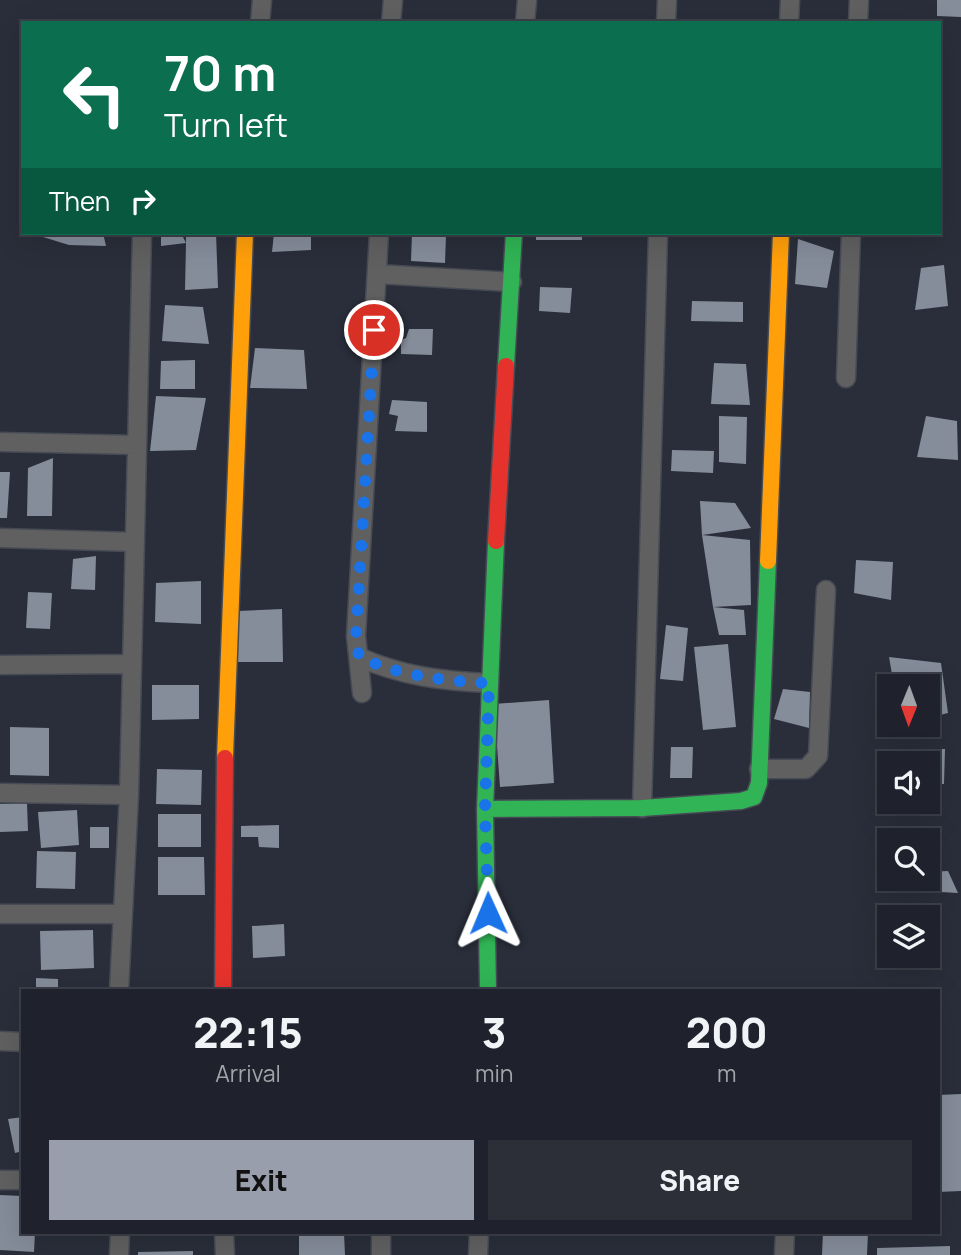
<!DOCTYPE html>
<style>
:root{--surface:#1f222c;--page:#2c2f38;--text:#f1f3f6;--muted:#a1a4a9;--line:#3c3f48;--accent:#989eac}
body{margin:0;font-family:Manrope,sans-serif;background:var(--page);color:var(--text);height:100vh;display:flex;flex-direction:column;font-size:26px;white-space:nowrap}
*{box-sizing:border-box;margin:0}
p{font-size:23px;color:var(--muted)}
.icon{flex:none;width:38px;height:38px;fill:none;stroke:currentColor;stroke-width:2;stroke-linecap:round;stroke-linejoin:round}
.map{position:relative;flex:1;overflow:hidden}
.details{position:absolute;left:21px;top:989px;width:919px;height:245px;display:flex;flex-direction:column;background:var(--surface);border-radius:0px;box-shadow:0 7px 28px #0002,0 0 0 2px var(--line)}
.details>*{flex:none}
.top-card{position:absolute;left:21px;top:21px;width:920px;height:214px;border-radius:0px;box-shadow:0 7px 28px #0002,0 0 0 2px var(--line);background:#0b6e4f;color:#fff;overflow:hidden}
.needle{width:46px;rotate:181deg}
.tools{position:absolute;left:877px;top:674px;display:grid;gap:14px}
.tools a{display:grid;place-items:center;width:63px;height:63px;border-radius:0px;background:var(--surface);box-shadow:0 7px 28px #0002,0 0 0 2px var(--line);font-size:35px}
.pin{position:absolute;display:grid;place-items:center;width:60px;height:60px;color:#fff;margin:-30px;border:4px solid #fff;border-radius:50%;box-shadow:0 2px 7px #0007}
.me{position:absolute;width:77px;margin:-38px;rotate:359deg;stroke-linejoin:round;filter:drop-shadow(0 0 5px #0008)}
.turn{display:flex;align-items:center;gap:24px;height:147px;padding:0 28px;font-size:32px}
.turn .icon{width:91px;height:91px;stroke-width:2.5}
.turn b{display:block;font-size:49px;line-height:60px}
.then{display:flex;align-items:center;height:66px;padding:0 28px;background:#0003;gap:14px;font-size:26px}
.eta{display:flex;justify-content:space-evenly;align-items:center;height:119px;text-align:center}
.eta b{font-size:42px;font-weight:800;line-height:49px}
.button{display:flex;gap:14px;margin-top:auto;padding:14px 28px}
.button a{flex:1;height:80px;border-radius:0px;background:var(--accent);color:#111;font-size:28px;font-weight:800;line-height:80px;text-align:center}
.button a+a{background:var(--page);color:var(--text)}
.map>svg:first-child{display:block}
</style>
<div class="map">
<svg width="961" height="1255" viewBox="0 0 961 1255">
<rect width="100%" height="100%" fill="#292e3a"/>
<!-- building -->
<path fill="#858c9a" d="M937 0H961V17L937 16Z
M42 233H103L106 246 69 245 43 237Z
M161 233H181L186 243V233H216L218 288 185 290 186 243 161 246Z
M274 233H311V250L272 252Z
M412 233 446 235 445 263 411 261Z
M536 233H582V240H536Z
M798 239 834 251 827 288 795 284Z
M944 265 948 306 915 310 921 268Z
M540 287 572 288 570 313 539 311Z
M692 301 743 302V322L691 321Z
M165 305 203 307 209 344 162 341Z
M409 329H433L432 355 401 354V340L406 338Z
M255 348 304 350 307 389 250 388Z
M195 360V389H160L161 361Z
M714 363 746 364 750 405 711 404Z
M156 396 206 398 196 450 150 451Z
M392 400 427 402V432L395 431 398 416 389 414Z
M719 416 747 417 746 464 719 462Z
M926 416 957 421 958 460 917 457Z
M672 450 714 451 713 473 671 471Z
M53 458 52 516H27L28 468Z
M0 472H10L7 518H0Z
M700 501 735 503 751 528 702 535 750 540 751 605 713 607 702 535Z
M96 556 95 590 71 589 73 559Z
M856 560 893 562 891 600 854 593Z
M201 581V624L155 622 156 583Z
M28 592 52 593 50 629 26 628Z
M713 607 744 610 746 635H719Z
M282 609 283 662H238L237 611Z
M666 625 688 628 683 681 660 679Z
M728 644 736 727 703 730 694 647Z
M889 657 941 663 948 713 928 718V686H894Z
M152 685H199V719L152 720Z
M783 689 810 692 809 728 774 719Z
M549 700 554 783 500 787 494 704Z
M10 727 49 728V776L10 775Z
M671 747H693L692 778H670Z
M945 749 944 784H928V763H911V750Z
M157 769 202 770 201 805 156 804Z
M27 803 28 831 0 832V804Z
M77 810 79 845 41 848 38 812Z
M158 814H201V847H158Z
M279 825V848L259 847 258 837H241V826Z
M90 827H109V848H90Z
M37 851 76 852 75 889 36 888Z
M158 857H204L205 895H158Z
M948 871 958 893 924 891 928 872Z
M284 924 285 956 253 958 252 926Z
M928 928H934L939 955H928Z
M93 930 94 968 41 970 40 931Z
M36 978 58 979V990H36Z
M961 1094V1191L938 1192V1095Z
M23 1117V1151L15 1153 8 1119Z
M0 1195 23 1196V1232H35L34 1252 0 1250Z
M823 1232H868L867 1255H822Z
M344 1233 345 1255H299V1234Z
M950 1246V1255H877V1248Z
M193 1251V1255H138V1252Z"/>
<g fill="none" stroke-linecap="round" stroke-linejoin="round">
<!-- street casing -->
<g stroke="#464a54" stroke-width="21">
<path id="street" d="M260 23 262 0
M391 23 393 0
M525 23 527 0
M666 23 667 0
M789 23 790 0
M858 23 859 0
M377 274 512 282
M846 378 851 233
M0 442 137 445
M0 538 135 542
M359 657C401 676 443 681 489 683
M0 665 131 664
M362 693 356 636 379 233
M759 769H806L818 756 826 590
M0 793 129 795
M642 808 658 233
M0 914H122
M119 990 129 795 142 233
M0 1041 23 1042
M0 1180H23
M224 1232 225 1255
M119 1255 120 1232
M381 1255V1232
M478 1255 479 1232
M784 1255 785 1232"/>
</g>
<!-- fast casing -->
<g stroke="#464a54" stroke-width="19">
<path id="fast" d="M506 366 514 233
M485 809 642 808 741 801 754 797 759 783 768 561
M488 990 485 809 496 541"/>
</g>
<!-- slow casing -->
<g stroke="#464a54" stroke-width="19">
<path id="slow" d="M768 561 781 233
M225 758 245 233"/>
</g>
<!-- jam casing -->
<g stroke="#464a54" stroke-width="19">
<path id="jam" d="M496 541 506 366
M223 990 225 758"/>
</g>
<!-- street -->
<use href="#street" stroke="#616061" stroke-width="18"/>
<!-- fast -->
<use href="#fast" stroke="#30b455" stroke-width="16"/>
<!-- slow -->
<use href="#slow" stroke="#ff9f0a" stroke-width="16"/>
<!-- jam -->
<use href="#jam" stroke="#e5322d" stroke-width="16"/>
</g>
<g fill="none" stroke-linecap="round" stroke-linejoin="round">
<!-- route -->
<path stroke="#1a73e8" stroke-width="12" stroke-dasharray="0 21.6" d="M374 330 356 636 359 657C401 676 443 681 489 683L485 809 488 913"/>
</g>
</svg>
<div class="tools">
<a><svg class="needle" viewBox="-14 -14 28 28"><path d="M0-13l5 13h-10z" fill="#e53935"/><path d="M0 13l5-13h-10z" fill="#a1a4a9"/></svg></a>
<a><svg class="icon" aria-label="sound" viewBox="0 0 24 24"><path d="M4 9h4l5-4v14l-5-4H4zM17 9q2 3 0 6"/></svg></a>
<a><svg class="icon" aria-label="search" viewBox="0 0 24 24"><circle cx="10" cy="10" r="6"/><path d="M15 15l6 6"/></svg></a>
<a><svg class="icon" aria-label="layers" viewBox="0 0 24 24"><path d="M12 4l9 5-9 5-9-5zM3 14l9 5 9-5"/></svg></a>
</div>
<div class="pin" style="left:374px;top:330px;background:#d93025"><svg class="icon" aria-label="arrive" viewBox="0 0 24 24"><path d="M6 21V4h12l-3 4 3 4H6"/></svg></div>
<svg class="me" style="left:488px;top:913px" viewBox="-20 -20 40 40"><path d="M0-17L14 15 0 8-14 15z" fill="#1a73e8" stroke="#fff" stroke-width="4"/></svg>
<div class="top-card">
<div class="turn"><svg class="icon" aria-label="left" viewBox="0 0 24 24"><path d="M17 20v-9H6M10 6l-5 5 5 5"/></svg><div><b>70 m</b>Turn left</div></div>
<div class="then">Then<svg class="icon" aria-label="right" viewBox="0 0 24 24"><path d="M7 20v-9h11M14 6l5 5-5 5"/></svg></div>
</div>
<section class="details">
<div class="eta">
<div><b>22:15</b><p>Arrival</p></div>
<div><b>3</b><p>min</p></div>
<div><b>200</b><p>m</p></div>
</div>
<div class="button"><a>Exit</a><a>Share</a></div>
</section>
</div>
